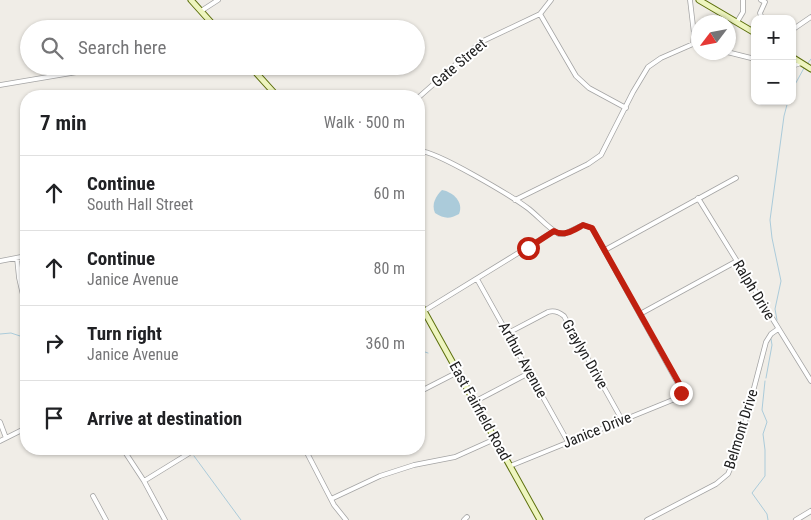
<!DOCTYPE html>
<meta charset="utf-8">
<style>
:root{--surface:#fff;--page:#f6f6f6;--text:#202124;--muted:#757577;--line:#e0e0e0}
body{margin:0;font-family:"Roboto Condensed",sans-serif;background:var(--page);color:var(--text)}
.controls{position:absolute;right:15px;top:15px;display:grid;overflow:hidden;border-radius:10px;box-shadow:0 1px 4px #0004}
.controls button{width:45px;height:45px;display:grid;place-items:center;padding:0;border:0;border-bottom:1px solid var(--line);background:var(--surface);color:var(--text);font:25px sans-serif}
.compass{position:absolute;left:691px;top:15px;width:45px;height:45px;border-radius:50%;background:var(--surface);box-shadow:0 1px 4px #0004;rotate:238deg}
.stop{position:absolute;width:15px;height:15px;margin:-11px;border:4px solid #c01f0f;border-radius:50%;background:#fff}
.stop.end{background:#c01f0f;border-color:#fff;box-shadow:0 1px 5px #0008}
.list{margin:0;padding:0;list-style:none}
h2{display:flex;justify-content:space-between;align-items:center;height:65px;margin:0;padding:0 20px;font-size:21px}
h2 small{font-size:16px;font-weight:400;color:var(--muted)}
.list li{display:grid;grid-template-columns:32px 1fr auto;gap:15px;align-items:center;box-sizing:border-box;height:75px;padding:0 20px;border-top:1px solid var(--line)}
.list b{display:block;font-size:19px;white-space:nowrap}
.list p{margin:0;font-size:16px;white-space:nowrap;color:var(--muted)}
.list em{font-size:16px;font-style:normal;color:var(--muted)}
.icon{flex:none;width:28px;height:28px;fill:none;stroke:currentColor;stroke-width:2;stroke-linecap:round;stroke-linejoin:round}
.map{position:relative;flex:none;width:811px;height:520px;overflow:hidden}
.search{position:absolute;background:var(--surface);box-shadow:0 1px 4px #0004;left:20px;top:20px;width:405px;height:55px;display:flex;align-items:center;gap:12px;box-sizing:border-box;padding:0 18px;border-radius:28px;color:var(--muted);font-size:19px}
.panel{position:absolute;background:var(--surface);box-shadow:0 1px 4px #0004;left:20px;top:90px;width:405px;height:365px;border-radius:20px}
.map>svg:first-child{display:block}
.water{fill:#abcbda}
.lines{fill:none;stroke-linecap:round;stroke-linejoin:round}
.stream{stroke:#abcbda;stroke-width:1}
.minor-casing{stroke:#a4a4a4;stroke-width:5.5}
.tertiary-casing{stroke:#a4a4a4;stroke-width:6}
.secondary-casing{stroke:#5d700d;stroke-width:7}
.minor{stroke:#fff;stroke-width:4}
.tertiary{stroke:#fff;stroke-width:4.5}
.secondary{stroke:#eef5bf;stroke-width:5}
.route{stroke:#c01f0f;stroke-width:6}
.labels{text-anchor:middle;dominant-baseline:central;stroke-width:4;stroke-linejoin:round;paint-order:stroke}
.street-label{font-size:15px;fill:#202020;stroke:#fff}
</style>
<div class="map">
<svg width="811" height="520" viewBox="0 0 811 520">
<rect width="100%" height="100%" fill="#f0ede7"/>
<path class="water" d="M442 190C453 192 464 202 459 214 450 219 444 219 435 213 431 204 436 196 442 190Z"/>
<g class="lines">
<path class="stream" d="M808 63 811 59
M792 90 804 68
M777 320 775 309 781 281 772 238 770 220 784 116 788 101
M0 334 11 333 26 338
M419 350 428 353
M766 378 772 345 771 339
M765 381 762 410 767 422 763 434 765 450V476L752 493 767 514 768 520
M194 456 241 520"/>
<g class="minor-casing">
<path id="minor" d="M690 0 694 34 693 44
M761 0 765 2 760 13 762 19
M201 11 218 0
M540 14 576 76 589 88 626 108
M737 22 743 12V0
M44 27 46 29
M792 30 811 17
M727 52 755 59
M792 66 801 63
M0 85 113 66
M419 97 481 42 540 14 551 0
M419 151C435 150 513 197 529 209 539 217 548 228 559 234H564L583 225 592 228 681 389V393L675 399 510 466
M698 198 811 381
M515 200 588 164 601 155 633 92 648 67 661 58 693 44 698 46
M605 250 736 178
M17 258 19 278 26 308
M0 261 26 256
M477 279 568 442
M419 314 554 231
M640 314 737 261
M508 333 548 312C554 310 559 312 564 316L622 420
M419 392 458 372
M474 402 529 373
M0 422 6 438
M0 441 26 428
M123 449 144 481 165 520
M305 449 334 505 346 520
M144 481 196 449
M93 496 106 520
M331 499 380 476 414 465 455 457 495 439
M464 520 467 517
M647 520 716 484 728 474 737 453 766 342 771 334 778 329"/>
</g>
<g class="tertiary-casing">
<path id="tertiary" d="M796 520 811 511"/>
</g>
<g class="secondary-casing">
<path id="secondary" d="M191 0 217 29
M699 0 755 33
M792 57 811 69
M250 66 277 96
M419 302 540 520"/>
</g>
<use href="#minor" class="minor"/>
<use href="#tertiary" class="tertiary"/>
<use href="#secondary" class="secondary"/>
</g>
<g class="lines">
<path class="route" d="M528 248 554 231C564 237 574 230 583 225L592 228 680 385 681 393"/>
</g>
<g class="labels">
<g class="street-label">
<text transform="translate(459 63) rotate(-40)">Gate Street</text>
<text transform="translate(754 290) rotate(59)">Ralph Drive</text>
<text transform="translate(585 354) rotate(60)">Graylyn Drive</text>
<text transform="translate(523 360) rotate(61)">Arthur Avenue</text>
<text transform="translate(480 411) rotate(61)">East Fairfield Road</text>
<text transform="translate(741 429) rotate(-73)">Belmont Drive</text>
<text transform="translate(597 430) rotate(-22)">Janice Drive</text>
</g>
</g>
</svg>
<div class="controls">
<button>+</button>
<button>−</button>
</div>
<svg class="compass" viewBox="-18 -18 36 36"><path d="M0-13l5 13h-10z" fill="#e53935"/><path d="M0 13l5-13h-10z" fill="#757577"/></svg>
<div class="stop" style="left:528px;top:248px"></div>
<div class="stop end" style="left:681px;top:393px"></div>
<div class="search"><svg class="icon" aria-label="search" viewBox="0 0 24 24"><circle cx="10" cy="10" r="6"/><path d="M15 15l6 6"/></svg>Search here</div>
<section class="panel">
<h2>7 min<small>Walk · 500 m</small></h2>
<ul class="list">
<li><svg class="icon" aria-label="ahead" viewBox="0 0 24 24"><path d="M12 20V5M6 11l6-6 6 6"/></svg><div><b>Continue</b><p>South Hall Street</p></div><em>60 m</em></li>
<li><svg class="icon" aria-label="ahead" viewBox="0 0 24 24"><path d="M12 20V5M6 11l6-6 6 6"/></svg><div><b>Continue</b><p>Janice Avenue</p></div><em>80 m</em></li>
<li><svg class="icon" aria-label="right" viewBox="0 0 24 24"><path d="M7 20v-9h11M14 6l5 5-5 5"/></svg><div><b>Turn right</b><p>Janice Avenue</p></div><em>360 m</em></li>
<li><svg class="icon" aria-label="arrive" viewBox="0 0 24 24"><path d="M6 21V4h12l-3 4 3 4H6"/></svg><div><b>Arrive at destination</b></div></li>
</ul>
</section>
</div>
